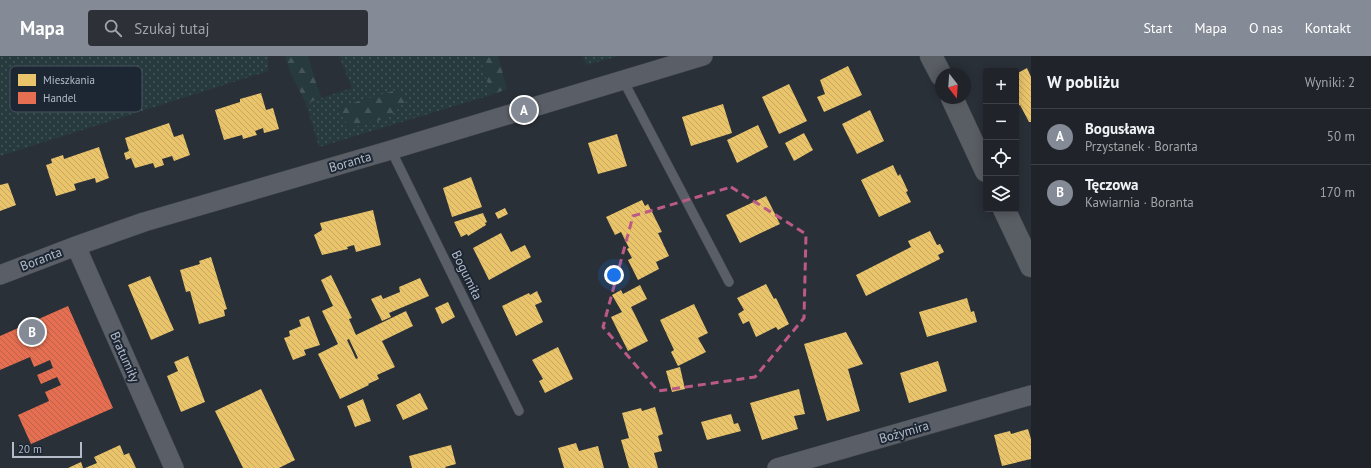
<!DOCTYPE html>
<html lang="pl">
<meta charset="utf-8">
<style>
:root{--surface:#20242a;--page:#2d3036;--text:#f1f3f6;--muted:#a2a4a8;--line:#3d4147;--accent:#848b96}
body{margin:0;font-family:"PT Sans",sans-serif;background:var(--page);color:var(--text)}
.controls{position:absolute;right:12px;top:12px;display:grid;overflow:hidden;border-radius:4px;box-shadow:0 2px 10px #0003}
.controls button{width:36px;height:36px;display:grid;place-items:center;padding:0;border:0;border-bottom:1px solid var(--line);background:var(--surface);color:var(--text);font:20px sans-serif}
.compass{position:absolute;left:935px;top:12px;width:36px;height:36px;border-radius:50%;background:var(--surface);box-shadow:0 2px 10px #0003;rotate:163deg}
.scale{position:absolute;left:12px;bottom:10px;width:70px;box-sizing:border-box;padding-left:4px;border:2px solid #b4bcc9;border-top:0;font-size:11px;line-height:14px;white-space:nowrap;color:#b4bcc9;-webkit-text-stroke:3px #1d2633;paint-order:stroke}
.you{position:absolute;left:614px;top:219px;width:14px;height:14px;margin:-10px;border:3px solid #fff;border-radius:50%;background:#1a73e8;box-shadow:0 0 0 6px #1a73e833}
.badge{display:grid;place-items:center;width:26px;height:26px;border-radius:50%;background:var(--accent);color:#fff;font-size:13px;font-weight:700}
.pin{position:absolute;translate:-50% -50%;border:2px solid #fff;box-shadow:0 1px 4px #0006}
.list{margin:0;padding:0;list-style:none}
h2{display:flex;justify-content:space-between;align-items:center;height:52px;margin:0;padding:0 16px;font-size:17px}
h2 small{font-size:13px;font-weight:400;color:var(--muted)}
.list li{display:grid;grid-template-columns:26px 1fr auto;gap:12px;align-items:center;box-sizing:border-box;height:56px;padding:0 16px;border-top:1px solid var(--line)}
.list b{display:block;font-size:15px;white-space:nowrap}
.list p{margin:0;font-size:13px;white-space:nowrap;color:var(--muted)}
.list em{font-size:13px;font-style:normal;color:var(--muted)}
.icon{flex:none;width:22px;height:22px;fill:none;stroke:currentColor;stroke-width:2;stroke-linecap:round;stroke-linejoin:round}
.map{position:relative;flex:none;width:1031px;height:412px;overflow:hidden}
header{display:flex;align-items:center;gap:24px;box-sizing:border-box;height:56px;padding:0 20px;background:var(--accent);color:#fff}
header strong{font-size:19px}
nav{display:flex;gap:22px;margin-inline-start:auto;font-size:14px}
.search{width:280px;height:36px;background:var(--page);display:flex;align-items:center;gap:10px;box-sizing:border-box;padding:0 14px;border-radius:4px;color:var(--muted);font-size:15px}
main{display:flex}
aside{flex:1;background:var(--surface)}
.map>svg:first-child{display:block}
.green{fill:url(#green-dots)}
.forest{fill:url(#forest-firs)}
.homes{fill:url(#homes-back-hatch);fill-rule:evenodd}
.shops{fill:url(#shops-back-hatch)}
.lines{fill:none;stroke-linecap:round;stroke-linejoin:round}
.lane-casing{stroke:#484c53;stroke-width:10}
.street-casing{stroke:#484c53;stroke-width:20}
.secondary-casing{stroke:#484c53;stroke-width:23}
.lane{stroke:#5a5e66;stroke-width:9}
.street{stroke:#5a5e66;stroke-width:19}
.secondary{stroke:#595d64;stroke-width:22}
.marked{fill:none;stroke:#bc5a87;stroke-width:3;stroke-dasharray:8 5;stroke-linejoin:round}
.labels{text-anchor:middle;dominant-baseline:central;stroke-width:4;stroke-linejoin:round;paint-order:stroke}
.street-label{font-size:13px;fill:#b4bcc9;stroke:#1d2633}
.key{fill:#1d2633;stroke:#4a5360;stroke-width:1}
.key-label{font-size:11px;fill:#b4bcc9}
</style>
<header>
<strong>Mapa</strong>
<div class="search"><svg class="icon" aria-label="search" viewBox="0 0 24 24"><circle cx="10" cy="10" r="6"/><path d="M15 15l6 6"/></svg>Szukaj tutaj</div>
<nav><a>Start</a><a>Mapa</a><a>O nas</a><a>Kontakt</a></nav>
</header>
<main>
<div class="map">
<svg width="1031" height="412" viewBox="0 0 1031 412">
<defs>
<pattern id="green-dots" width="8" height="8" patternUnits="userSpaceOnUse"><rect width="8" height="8" fill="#273a3e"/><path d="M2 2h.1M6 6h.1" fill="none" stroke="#445559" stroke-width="1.8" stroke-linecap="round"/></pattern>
<pattern id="forest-firs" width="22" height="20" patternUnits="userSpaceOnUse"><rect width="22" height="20" fill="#273a3e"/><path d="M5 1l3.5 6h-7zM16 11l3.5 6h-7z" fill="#445559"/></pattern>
<pattern id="homes-back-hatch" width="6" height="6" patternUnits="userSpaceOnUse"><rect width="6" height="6" fill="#e9c46a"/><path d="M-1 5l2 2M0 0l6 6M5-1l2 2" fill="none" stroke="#c5a861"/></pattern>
<pattern id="shops-back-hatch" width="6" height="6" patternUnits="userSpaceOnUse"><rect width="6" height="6" fill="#e76f51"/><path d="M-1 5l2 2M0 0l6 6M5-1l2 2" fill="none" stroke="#bb614c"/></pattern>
</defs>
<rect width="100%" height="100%" fill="#2a3038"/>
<path class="green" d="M0 0H268V15L0 100Z
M339 0H480L491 39 319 91 306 47 352 32Z
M584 0H619L586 9 583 2Z"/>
<path class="forest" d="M285 0H308L317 30 322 42 306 47 291 18Z
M480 0H498L507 33 491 39Z
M396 34 406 45 388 62 350 72 336 52Z"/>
<path class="homes" d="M848 10 862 39 824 56 817 41 825 38 820 24Z
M1027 12 1031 21V66H1029L1020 49 1016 51V18Z
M789 28 807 65 779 78 762 41Z
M261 37 266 54 273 52 279 73 264 77 263 72 255 75 257 79 243 83 242 79 224 84 215 54 240 46V43Z
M723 48 732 77 691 90 682 61Z
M870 54 884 85 857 98 842 68Z
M169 67 174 81 183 78 190 99 174 105 172 100 162 103 164 109 155 112 153 107 135 112 131 102 126 104 124 97 129 95 125 82Z
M758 69 768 91 737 107 727 84Z
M804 77 813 94 794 105 785 87Z
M617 78 627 110 598 118 588 87Z
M99 91 109 122 96 127 95 122 74 128 76 134 56 140 46 109 52 107 51 103 63 99 64 103Z
M893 109 898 120 900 118 908 135 906 136 911 146 879 161 861 124Z
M471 121 482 151 452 161 443 132Z
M8 127 16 149 0 155V129Z
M766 140 780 168 740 187 726 159Z
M642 144 645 150 648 148 662 176 658 177 669 200 656 206 659 213 638 224 628 204 632 202 627 193 629 192 621 176 615 179 606 161Z
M505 152 508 158 498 163 495 157Z
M373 154 381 189 356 196 354 189 347 191 348 193 322 199 314 179 322 174 320 167Z
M483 157 487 166 485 167 486 169 468 180 467 178 461 181 454 166Z
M930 175 937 189 940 188 944 196 938 199 940 203 866 240 856 219 911 191 908 185Z
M501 177 511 196 525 189 531 201 489 224 473 192Z
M211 201 227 253 224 254 225 260 199 268 190 235 186 236 180 214 200 208 199 205Z
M331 219 352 262 349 263 356 279 406 255 413 270 382 285 395 311 377 319 379 323 368 328 369 329 340 343 318 298 338 288 322 255 333 250 321 224ZM349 283 358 302 356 303 347 284Z
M150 220 174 274 151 284 128 229Z
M420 222 429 240 389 257 391 261 382 265 371 243 381 239 383 243 400 236 399 231Z
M766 228 774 243 776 242 789 268 778 274 776 271 756 281 749 265 743 268 738 258 744 254 737 242Z
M640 229 647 243 631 251 648 285 628 295 611 261 622 256 612 239 621 234 623 238Z
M537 235 542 246 535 249 543 266 516 280 502 250 529 237 530 239Z
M967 242 971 256 974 255 977 266 927 281 919 256Z
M448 246 455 261 442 268 435 252Z
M694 248 708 277 698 282 706 296 678 310 671 296 674 294 660 264Z
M309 260 320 289 304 294 306 299 293 304 284 282 290 280 289 275 301 270 299 264Z
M846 276 863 308 848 313 860 355 827 365 804 288Z
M558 291 573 323 545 337 539 325 543 323 532 304Z
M188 300 205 346 181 356 167 320 178 315 174 306Z
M938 305 947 335 909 347 900 317Z
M680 311 685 333 672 336 666 315Z
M261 333 295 404 279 412H243L215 355Z
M799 333 805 358 794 360 798 373 762 384 750 347Z
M420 337 428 353 403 364 396 349Z
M363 343 371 365 355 371 347 350Z
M655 351 663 378 658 380 662 395 654 397 658 412H629L621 384 629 382 622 357 641 352 642 355Z
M731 358 734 368 738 367 741 375 707 384 701 366Z
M1028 373 1031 383V403L1002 410 994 379 1010 375 1011 378Z
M576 387 579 395 598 390 604 412H564L558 392Z
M120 389 124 399 129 397 136 412H85L97 407 94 401Z
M451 389 456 408 445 411 446 412H412L409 400Z
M81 406 83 412H68Z"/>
<path class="shops" d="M68 250 113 352 31 388 18 359 49 345 45 336 61 329 57 321 41 328 37 319 53 312 50 304 34 311 30 301 0 314V280Z"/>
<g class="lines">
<g class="lane-casing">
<path id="lane" d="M623 24 729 226
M391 94 519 355"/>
</g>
<g class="street-casing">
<path id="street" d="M76 190 174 412
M0 219 76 190 144 166 391 94 703 0
M777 412 1031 339"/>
</g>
<g class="secondary-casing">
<path id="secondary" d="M931 0 941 19
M952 42 986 115
M1004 153 1031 210"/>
</g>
<use href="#lane" class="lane"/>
<use href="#street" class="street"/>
<use href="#secondary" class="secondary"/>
</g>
<path class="marked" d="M731 131 806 178 804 262 755 321 658 335 603 271 633 160Z"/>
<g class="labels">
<g class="street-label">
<text transform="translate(350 106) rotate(-16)">Boranta</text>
<text transform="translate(41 203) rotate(-21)">Boranta</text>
<text transform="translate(467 219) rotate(64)">Bogumiła</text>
<text transform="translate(125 301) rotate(66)">Bratumiły</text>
<text transform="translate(904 376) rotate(-16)">Bożymira</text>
</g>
</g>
<rect x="10" y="10" width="132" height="46" rx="6" class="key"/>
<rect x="18" y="18" width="18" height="12" fill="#e9c46a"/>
<rect x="18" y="36" width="18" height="12" fill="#e76f51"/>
<g class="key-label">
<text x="43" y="28">Mieszkania</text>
<text x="43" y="46">Handel</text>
</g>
</svg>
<div class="controls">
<button>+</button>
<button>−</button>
<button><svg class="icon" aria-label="locate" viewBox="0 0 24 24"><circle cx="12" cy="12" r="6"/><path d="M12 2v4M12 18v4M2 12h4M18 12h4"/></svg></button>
<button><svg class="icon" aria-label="layers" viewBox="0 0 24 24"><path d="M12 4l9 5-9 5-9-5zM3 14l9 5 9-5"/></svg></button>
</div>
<svg class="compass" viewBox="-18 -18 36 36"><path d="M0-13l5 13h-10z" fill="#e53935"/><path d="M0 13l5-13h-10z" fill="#a2a4a8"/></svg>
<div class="scale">20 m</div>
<div class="you"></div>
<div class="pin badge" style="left:524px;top:54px">A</div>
<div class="pin badge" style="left:32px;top:276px">B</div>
</div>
<aside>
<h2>W pobliżu<small>Wyniki: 2</small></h2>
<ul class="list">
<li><span class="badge">A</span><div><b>Bogusława</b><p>Przystanek · Boranta</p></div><em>50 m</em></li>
<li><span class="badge">B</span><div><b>Tęczowa</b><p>Kawiarnia · Boranta</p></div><em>170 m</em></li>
</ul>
</aside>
</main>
